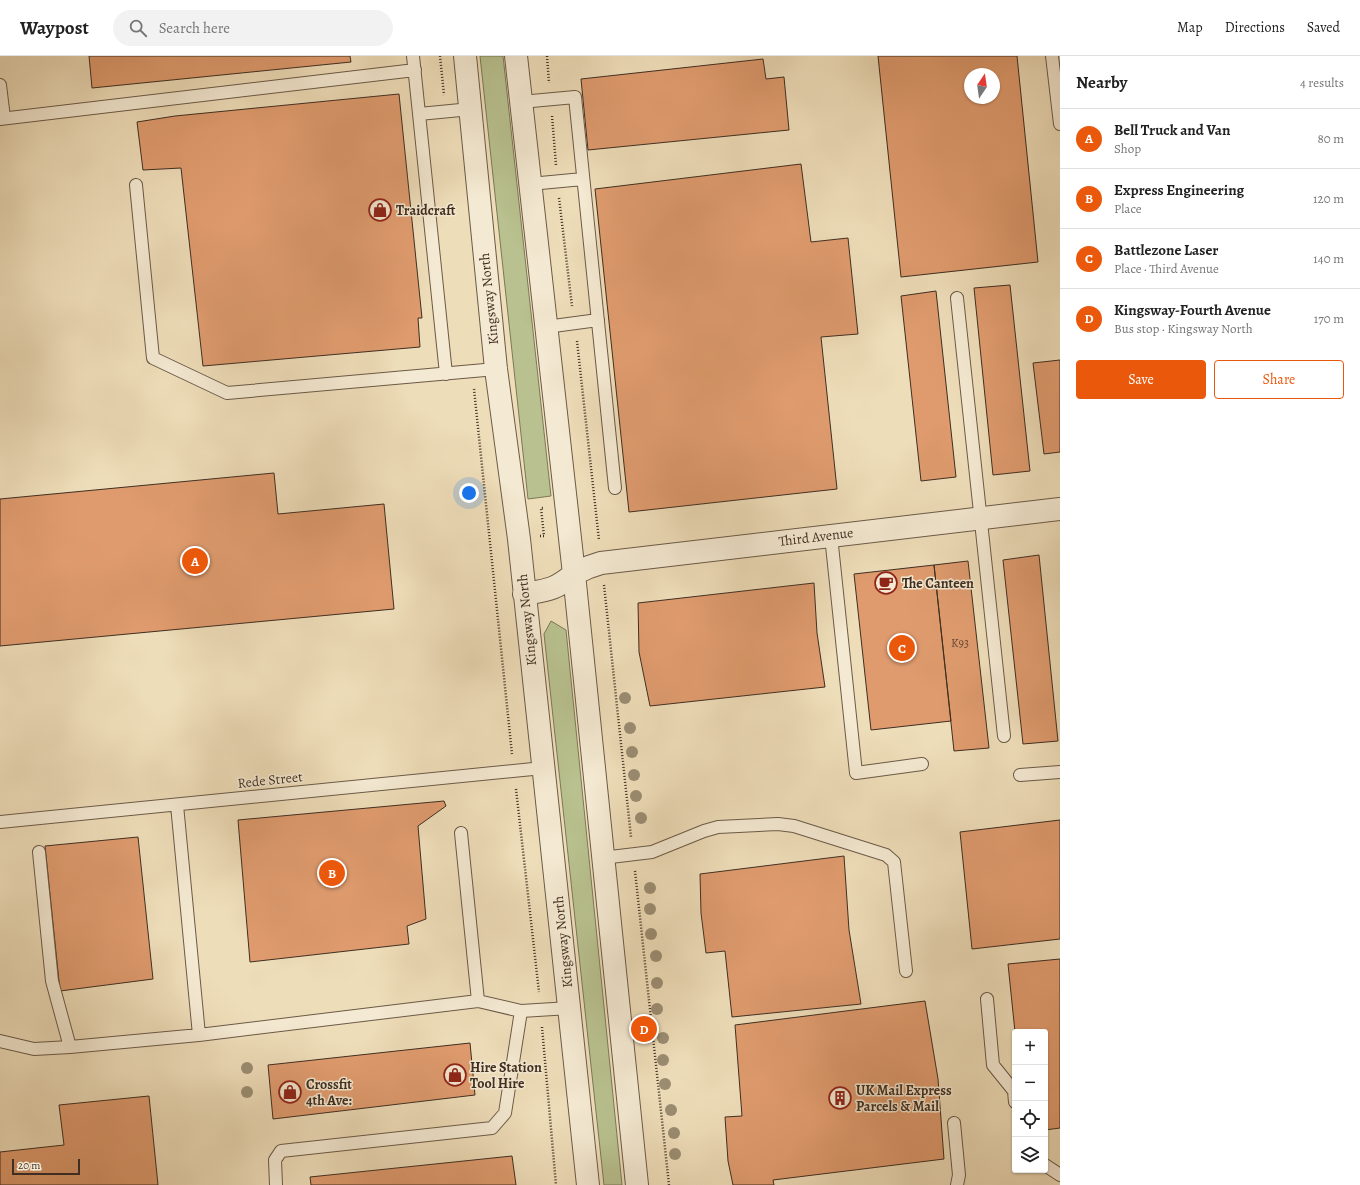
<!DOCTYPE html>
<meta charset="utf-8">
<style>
:root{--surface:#fff;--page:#f2f2f2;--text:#222;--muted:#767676;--line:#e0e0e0;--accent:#ea580c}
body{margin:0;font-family:Alegreya,serif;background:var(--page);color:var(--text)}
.controls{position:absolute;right:12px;bottom:12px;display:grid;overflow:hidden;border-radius:4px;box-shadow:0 1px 3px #0004}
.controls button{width:36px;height:36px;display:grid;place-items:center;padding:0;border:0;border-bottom:1px solid var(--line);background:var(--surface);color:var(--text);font:20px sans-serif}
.compass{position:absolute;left:964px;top:12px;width:36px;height:36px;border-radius:50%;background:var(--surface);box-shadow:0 1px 3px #0004;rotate:13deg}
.scale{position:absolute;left:12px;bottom:10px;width:68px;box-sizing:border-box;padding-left:4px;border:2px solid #3f2e21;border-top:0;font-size:11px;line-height:14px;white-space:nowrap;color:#3f2e21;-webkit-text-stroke:3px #f4e9d2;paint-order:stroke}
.you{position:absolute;left:469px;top:437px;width:14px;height:14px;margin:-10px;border:3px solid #fff;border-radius:50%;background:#1a73e8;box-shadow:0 0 0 6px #1a73e833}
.badge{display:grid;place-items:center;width:26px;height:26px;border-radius:50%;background:var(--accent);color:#fff;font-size:13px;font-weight:700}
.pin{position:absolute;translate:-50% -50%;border:2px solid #fff;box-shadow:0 1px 4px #0006}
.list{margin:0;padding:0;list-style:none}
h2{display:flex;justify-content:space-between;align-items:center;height:52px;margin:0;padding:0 16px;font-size:17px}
h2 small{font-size:13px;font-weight:400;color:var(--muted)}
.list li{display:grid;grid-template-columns:26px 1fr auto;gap:12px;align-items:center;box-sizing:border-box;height:60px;padding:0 16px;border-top:1px solid var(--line)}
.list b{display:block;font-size:15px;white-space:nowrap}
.list p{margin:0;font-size:13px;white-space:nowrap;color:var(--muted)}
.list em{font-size:13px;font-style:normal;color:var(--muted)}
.actions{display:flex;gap:8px;padding:12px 16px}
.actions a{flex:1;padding:9px 0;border:1px solid var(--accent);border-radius:4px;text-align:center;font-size:14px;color:var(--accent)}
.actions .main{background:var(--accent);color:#fff}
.icon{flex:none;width:22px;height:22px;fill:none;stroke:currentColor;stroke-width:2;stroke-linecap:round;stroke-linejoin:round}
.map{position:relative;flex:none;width:1060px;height:1129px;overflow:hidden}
header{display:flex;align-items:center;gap:24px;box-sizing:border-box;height:56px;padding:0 20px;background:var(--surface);border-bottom:1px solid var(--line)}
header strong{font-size:19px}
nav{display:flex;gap:22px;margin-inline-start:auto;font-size:14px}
.search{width:280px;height:36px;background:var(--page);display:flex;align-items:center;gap:10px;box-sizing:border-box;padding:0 14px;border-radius:22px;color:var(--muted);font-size:15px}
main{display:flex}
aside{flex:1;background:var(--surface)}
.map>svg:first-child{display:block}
.green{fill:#b8c18f;stroke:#7c7858}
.building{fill:#df9b6e;stroke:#3f2e21;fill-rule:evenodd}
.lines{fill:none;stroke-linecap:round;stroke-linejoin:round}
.service-casing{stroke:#6b5a47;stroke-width:14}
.minor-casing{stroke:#6b5a47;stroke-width:24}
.tertiary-casing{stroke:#6b5a47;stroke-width:24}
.path{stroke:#3f2e21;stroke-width:2.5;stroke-dasharray:1 2;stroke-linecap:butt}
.service{stroke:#f4e9d2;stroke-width:12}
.minor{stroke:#f4e9d2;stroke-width:22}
.tertiary{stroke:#f4e9d2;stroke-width:22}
.tree{fill:#9b8d72}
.labels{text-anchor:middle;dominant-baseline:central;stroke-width:3;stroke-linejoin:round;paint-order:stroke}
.number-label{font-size:12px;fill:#674934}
.poi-label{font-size:14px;font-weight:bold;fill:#3f2e21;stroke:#f4e9d2;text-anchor:start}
.street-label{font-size:14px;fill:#3f2e21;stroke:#f4e9d2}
</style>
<header>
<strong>Waypost</strong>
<div class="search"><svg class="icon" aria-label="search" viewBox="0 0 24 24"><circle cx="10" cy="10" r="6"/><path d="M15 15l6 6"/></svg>Search here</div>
<nav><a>Map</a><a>Directions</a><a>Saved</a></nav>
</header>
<main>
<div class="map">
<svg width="1060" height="1129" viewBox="0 0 1060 1129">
<rect width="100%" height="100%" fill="#eeddb9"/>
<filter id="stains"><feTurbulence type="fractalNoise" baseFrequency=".005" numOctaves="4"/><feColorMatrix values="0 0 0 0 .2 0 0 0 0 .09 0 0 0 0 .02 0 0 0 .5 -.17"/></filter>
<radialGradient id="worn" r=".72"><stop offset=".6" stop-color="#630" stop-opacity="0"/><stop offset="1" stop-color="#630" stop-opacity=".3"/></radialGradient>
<path class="green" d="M480 0H503L551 440 528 443Z
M551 565 566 574 622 1129H604L544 578Z"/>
<path class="building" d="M89 0H350L351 6 92 32Z
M878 0H1017L1038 206 901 221ZM970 18H994V42H970Z
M763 3 766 23 784 21 789 74 588 94 581 23Z
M399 38 422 262H418L420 291 203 310 181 112 143 114 137 66 175 60Z
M801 108 811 186 848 182 858 278 821 281 837 433 629 456 595 133Z
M1010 229 1030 415 993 419 974 232Z
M936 235 956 421 921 425 901 240Z
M1060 304V396L1044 398 1033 307Z
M274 417 278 458 384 448 394 553 0 590V443Z
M1039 499 1058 685 1023 688 1003 504Z
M968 505 989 692 954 695 934 509Z
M934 509 951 665 871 674 854 518Z
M814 527 817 577 825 631 650 650 639 596 638 547Z
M444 745 446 750 418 770 426 863 407 870 409 888 250 906 238 764Z
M1060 764V883L972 893 960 776Z
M138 781 153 923 60 935 45 790Z
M844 800 849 874 861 948 732 961 725 895 706 897 701 857 700 818Z
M1060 903V1072L1045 1074V976H1015L1008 908Z
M925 945 938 1023 944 1103 773 1124 774 1129H733L728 1105 725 1061 742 1060 735 969Z
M470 987 475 1039 273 1063 268 1009Z
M149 1040 158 1129H0V1096L64 1089 59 1049Z
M512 1100 516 1129H311L310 1121Z"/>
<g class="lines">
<g class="service-casing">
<path id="service" d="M413 0 446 318
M1052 0 1060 68
M0 29 4 62
M521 46 575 41 615 432
M419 58 471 53
M0 63 415 14
M530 128 583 123
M136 129 153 302 227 337 496 313
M957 242 1004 680
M546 271 598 264
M831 480 856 717 922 708
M1020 719 1060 716
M177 749 199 979
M0 766 543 712
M461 777 478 945
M39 796 52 925 70 991
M602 802 652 796 704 775 718 771 778 768 794 770 886 799 894 806 906 915
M987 943 993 1009 1014 1035 1015 1046
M0 985 34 993 70 991 199 979 478 945 521 955 570 952
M954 1067 959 1119 957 1129
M1045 1109 1060 1119
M276 1129 275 1104 281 1095 492 1072 505 1057 521 955"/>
</g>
<g class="minor-casing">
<path id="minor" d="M574 518 589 511 601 507 1060 453"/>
</g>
<g class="tertiary-casing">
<path id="tertiary" d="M465 0 496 313 519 483 588 1129
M516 0 574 518 637 1129
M524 538C548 534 555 534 574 518"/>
</g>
<path class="path" d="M440 0 444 39
M547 0 549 27
M552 60 556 109
M559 142 572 250
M577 285 599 484
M474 333 512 698
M540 480H544L541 452H544
M604 529 631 781
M516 733 539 936
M635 815 669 1129
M542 971 556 1129"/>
<use href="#service" class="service"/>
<use href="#minor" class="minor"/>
<use href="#tertiary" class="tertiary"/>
</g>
<g class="tree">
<circle cx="625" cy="642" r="6"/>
<circle cx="630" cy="672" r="6"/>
<circle cx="632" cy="696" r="6"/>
<circle cx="634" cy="719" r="6"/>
<circle cx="636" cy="740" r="6"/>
<circle cx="641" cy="762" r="6"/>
<circle cx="650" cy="832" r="6"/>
<circle cx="650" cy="853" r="6"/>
<circle cx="651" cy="878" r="6"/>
<circle cx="656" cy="900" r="6"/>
<circle cx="657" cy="927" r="6"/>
<circle cx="657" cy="953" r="6"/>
<circle cx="663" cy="982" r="6"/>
<circle cx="663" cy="1004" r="6"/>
<circle cx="247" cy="1012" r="6"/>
<circle cx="665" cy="1028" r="6"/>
<circle cx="247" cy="1036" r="6"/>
<circle cx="671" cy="1054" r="6"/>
<circle cx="674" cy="1077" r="6"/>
<circle cx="675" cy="1098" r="6"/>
</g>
<defs>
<g id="shop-ring" transform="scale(1.15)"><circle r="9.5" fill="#f4e9d2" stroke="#8f2418" stroke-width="1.5"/><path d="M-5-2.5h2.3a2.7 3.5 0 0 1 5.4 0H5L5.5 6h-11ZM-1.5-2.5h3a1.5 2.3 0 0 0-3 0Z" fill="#8f2418"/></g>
<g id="cafe-ring" transform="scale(1.15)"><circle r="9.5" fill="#f4e9d2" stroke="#8f2418" stroke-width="1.5"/><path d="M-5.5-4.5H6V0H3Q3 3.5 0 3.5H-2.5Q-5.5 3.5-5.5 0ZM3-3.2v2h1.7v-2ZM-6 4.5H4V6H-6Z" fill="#8f2418"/></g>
<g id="building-ring" transform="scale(1.15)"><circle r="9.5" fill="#f4e9d2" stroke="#8f2418" stroke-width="1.5"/><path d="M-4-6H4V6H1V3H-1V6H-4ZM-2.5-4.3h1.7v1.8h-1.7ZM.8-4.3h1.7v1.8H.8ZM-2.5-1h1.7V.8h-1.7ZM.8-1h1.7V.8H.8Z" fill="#8f2418"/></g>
</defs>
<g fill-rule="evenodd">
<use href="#shop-ring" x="380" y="154"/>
<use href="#cafe-ring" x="886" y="527"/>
<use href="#shop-ring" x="455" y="1019"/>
<use href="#shop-ring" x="290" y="1036"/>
<use href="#building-ring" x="840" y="1042"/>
</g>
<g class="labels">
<g class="number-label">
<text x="960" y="587">K93</text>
</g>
<g class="poi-label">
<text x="396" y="154">Traidcraft</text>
<text x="902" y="527">The Canteen</text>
<text x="470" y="1011">Hire Station<tspan x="470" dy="16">Tool Hire</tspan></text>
<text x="306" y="1028">Crossfit<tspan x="306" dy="16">4th Ave:</tspan></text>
<text x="856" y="1034">UK Mail Express<tspan x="856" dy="16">Parcels &amp; Mail</tspan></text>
</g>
<g class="street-label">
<text transform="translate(489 243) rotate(-96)">Kingsway North</text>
<text transform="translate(816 481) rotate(-7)">Third Avenue</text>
<text transform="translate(527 564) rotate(-96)">Kingsway North</text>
<text transform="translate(270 724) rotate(-6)">Rede Street</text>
<text transform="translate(563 886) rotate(-96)">Kingsway North</text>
</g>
</g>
<rect width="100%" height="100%" filter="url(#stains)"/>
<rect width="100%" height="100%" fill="url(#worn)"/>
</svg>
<div class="controls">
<button>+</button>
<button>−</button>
<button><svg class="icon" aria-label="locate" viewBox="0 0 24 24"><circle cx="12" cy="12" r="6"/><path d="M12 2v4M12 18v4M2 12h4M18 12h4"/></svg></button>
<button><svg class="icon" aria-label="layers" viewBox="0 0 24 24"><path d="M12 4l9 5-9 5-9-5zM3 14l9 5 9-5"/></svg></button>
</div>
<svg class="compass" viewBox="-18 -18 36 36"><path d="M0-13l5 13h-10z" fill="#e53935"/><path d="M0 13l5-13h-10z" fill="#767676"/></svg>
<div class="scale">20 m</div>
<div class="you"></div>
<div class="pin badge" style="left:195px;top:505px">A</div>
<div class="pin badge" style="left:332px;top:817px">B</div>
<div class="pin badge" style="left:902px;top:592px">C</div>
<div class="pin badge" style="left:644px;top:973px">D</div>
</div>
<aside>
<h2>Nearby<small>4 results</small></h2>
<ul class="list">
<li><span class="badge">A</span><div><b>Bell Truck and Van</b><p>Shop</p></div><em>80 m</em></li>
<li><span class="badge">B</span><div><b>Express Engineering</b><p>Place</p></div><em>120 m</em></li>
<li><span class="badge">C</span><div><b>Battlezone Laser</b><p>Place · Third Avenue</p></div><em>140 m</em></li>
<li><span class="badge">D</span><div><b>Kingsway-Fourth Avenue</b><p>Bus stop · Kingsway North</p></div><em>170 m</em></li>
</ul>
<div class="actions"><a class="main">Save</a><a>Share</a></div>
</aside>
</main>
